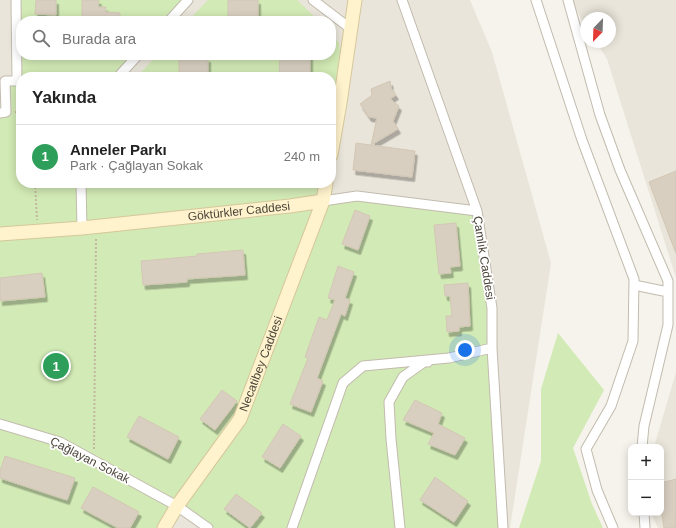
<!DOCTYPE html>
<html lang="tr">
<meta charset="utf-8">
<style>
:root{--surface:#fff;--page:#f6f6f6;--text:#222;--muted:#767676;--line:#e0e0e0;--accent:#1a73e8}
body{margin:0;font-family:Helvetica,sans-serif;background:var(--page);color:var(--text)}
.controls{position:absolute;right:12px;bottom:12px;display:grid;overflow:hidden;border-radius:8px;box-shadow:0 2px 10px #0003}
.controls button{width:36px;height:36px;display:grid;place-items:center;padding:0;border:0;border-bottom:1px solid var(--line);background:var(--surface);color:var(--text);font:20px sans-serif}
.compass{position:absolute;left:580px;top:12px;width:36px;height:36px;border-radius:50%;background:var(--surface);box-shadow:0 2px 10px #0003;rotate:203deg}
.you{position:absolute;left:465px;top:350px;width:14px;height:14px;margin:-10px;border:3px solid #fff;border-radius:50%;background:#1a73e8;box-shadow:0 0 0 6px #1a73e833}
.badge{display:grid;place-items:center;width:26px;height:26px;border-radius:50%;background:var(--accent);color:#fff;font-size:13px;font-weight:700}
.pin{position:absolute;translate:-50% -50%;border:2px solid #fff;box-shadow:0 1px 4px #0006}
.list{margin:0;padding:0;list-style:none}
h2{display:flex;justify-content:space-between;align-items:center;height:52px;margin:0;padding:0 16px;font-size:17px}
h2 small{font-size:13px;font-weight:400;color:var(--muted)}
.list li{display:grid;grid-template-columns:26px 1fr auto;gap:12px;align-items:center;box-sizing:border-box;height:64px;padding:0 16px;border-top:1px solid var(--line)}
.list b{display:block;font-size:15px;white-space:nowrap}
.list p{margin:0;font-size:13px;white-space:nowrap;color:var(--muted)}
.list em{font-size:13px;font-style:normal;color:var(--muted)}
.icon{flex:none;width:22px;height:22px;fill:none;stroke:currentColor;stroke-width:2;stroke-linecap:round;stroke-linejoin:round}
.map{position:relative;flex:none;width:676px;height:528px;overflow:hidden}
.search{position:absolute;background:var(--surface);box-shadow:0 2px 10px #0003;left:16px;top:16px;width:320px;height:44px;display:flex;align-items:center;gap:10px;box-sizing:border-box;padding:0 14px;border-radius:16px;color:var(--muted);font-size:15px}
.panel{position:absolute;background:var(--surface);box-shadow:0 2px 10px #0003;left:16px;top:72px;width:320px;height:116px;border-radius:16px}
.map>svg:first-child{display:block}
.residential{fill:#eae5da;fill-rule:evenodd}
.green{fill:#d2eab5}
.building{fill:#d8cfc1;stroke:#d3c7b4;filter:url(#shadow)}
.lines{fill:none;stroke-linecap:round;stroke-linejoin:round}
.street-casing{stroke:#c2bbae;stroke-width:11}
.secondary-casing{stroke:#d6c79b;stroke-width:15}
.path{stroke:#c4b79f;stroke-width:2;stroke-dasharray:2 2;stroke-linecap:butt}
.street{stroke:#fff;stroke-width:9}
.secondary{stroke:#fff3cd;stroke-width:13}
.labels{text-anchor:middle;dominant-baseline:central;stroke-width:3.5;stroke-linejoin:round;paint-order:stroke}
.street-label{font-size:12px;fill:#4b4439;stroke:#fff}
</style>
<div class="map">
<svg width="676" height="528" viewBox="0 0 676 528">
<defs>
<filter id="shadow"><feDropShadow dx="2.5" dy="4.5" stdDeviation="0" flood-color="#0004"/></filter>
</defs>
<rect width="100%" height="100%" fill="#f6f3ec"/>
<path class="residential" d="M0 0H470L492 52 551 263 510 528H0ZM21 21H331V55H21ZM21 77H331V183H21Z
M570 0H676V278L607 59 596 42H610V18H586V26Z
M676 372V528H658L651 513H661V447H654Z"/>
<path class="green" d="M16 0H188L169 21H21V55H138L118 77H21V183H326L323 200 357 196 477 211 492 308 503 528H208L177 506 164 528H0V113L6 112 5 81H17Z
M208 0H297L319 21H188Z
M331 34 339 43 340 51 336 98H331V77H137L157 55H331Z
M558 333 604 390 573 448 592 504 603 528H519L541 461V389Z"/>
<path class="building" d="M36 0H56V15L35 14Z
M82 0H99L98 7H106L105 12 120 13V21H82Z
M228 0H258V17L228 16Z
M280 55H310V77H279Z
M179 58H208V77H179Z
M390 81 391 88 396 95 390 99 399 106 393 121 398 129 371 145 377 118 369 117 360 104 372 95 371 89Z
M356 143 415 151 412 177 353 170Z
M676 171V251H675L649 182Z
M355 210 370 216 358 250 342 244Z
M456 223 460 266 450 267 451 273 439 274 434 225Z
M243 250 245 275 187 279V282L143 285 141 261 197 256V254Z
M338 266 354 272 345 298 350 300 345 316 341 314 317 378 323 381 311 412 290 404 308 358 305 357 319 317 327 320 335 300 328 298Z
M42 273 45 297 0 301V278Z
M468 283 470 326 459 327V331L447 332 446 316H452L450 296H445L444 285Z
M222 390 237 401 215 430 200 419Z
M415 400 442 413 438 424 465 438 455 455 428 444 434 433 403 420Z
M139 416 179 437 168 459 127 437Z
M283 424 301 436 280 468 262 457Z
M5 456 75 478 67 500 0 478V471Z
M435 477 468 501 454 522 420 500Z
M676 479V528H664L661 510V483Z
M93 487 139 512 130 528H118L81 508Z
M236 494 262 513 250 528 224 509Z"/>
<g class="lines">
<g class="street-casing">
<path id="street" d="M16 0 17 81
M313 0 351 29
M402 0 477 211 492 308V348L503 528
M536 0 582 140 634 279 633 341 611 406 586 449 597 490 613 528
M568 0 600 115 620 170 668 281V325L644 426 642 447
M169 21 188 0
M118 77 138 55
M0 113 6 112 5 81H21
M81 183 82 228
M323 201 357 196 477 211
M634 285 668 292
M0 424 60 442 177 506 208 528
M644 513 645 528
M292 528 343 383 363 366 449 358 492 348
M400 528 391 439 389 402 403 377 424 362H428"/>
</g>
<g class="secondary-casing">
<g id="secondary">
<path d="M331 155 340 103 355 0"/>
<path id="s1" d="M0 234 82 228 290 206 323 201"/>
<path id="s2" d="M164 528 177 506 240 419 323 201 326 183"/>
</g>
</g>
<path class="path" d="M15 112H21
M35 183 37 220
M94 449 96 238"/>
<use href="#street" class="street"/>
<use href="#secondary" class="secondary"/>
</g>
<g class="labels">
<g class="street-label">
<text stroke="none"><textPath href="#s1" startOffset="240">Göktürkler Caddesi</textPath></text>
<text transform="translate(484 258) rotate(81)">Çamlık Caddesi</text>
<text stroke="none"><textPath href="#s2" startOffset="192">Necatibey Caddesi</textPath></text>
<text transform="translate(90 460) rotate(27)">Çağlayan Sokak</text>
</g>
</g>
</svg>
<div class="controls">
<button>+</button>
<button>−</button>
</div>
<svg class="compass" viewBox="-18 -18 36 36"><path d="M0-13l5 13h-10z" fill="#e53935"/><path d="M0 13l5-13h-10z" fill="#767676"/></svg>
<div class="you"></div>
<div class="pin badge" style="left:56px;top:366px;background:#2e9e5b">1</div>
<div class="search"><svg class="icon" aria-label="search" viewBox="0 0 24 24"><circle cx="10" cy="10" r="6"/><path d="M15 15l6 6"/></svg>Burada ara</div>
<section class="panel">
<h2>Yakında<small></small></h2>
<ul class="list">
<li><span class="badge" style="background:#2e9e5b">1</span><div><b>Anneler Parkı</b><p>Park · Çağlayan Sokak</p></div><em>240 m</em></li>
</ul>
</section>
</div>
